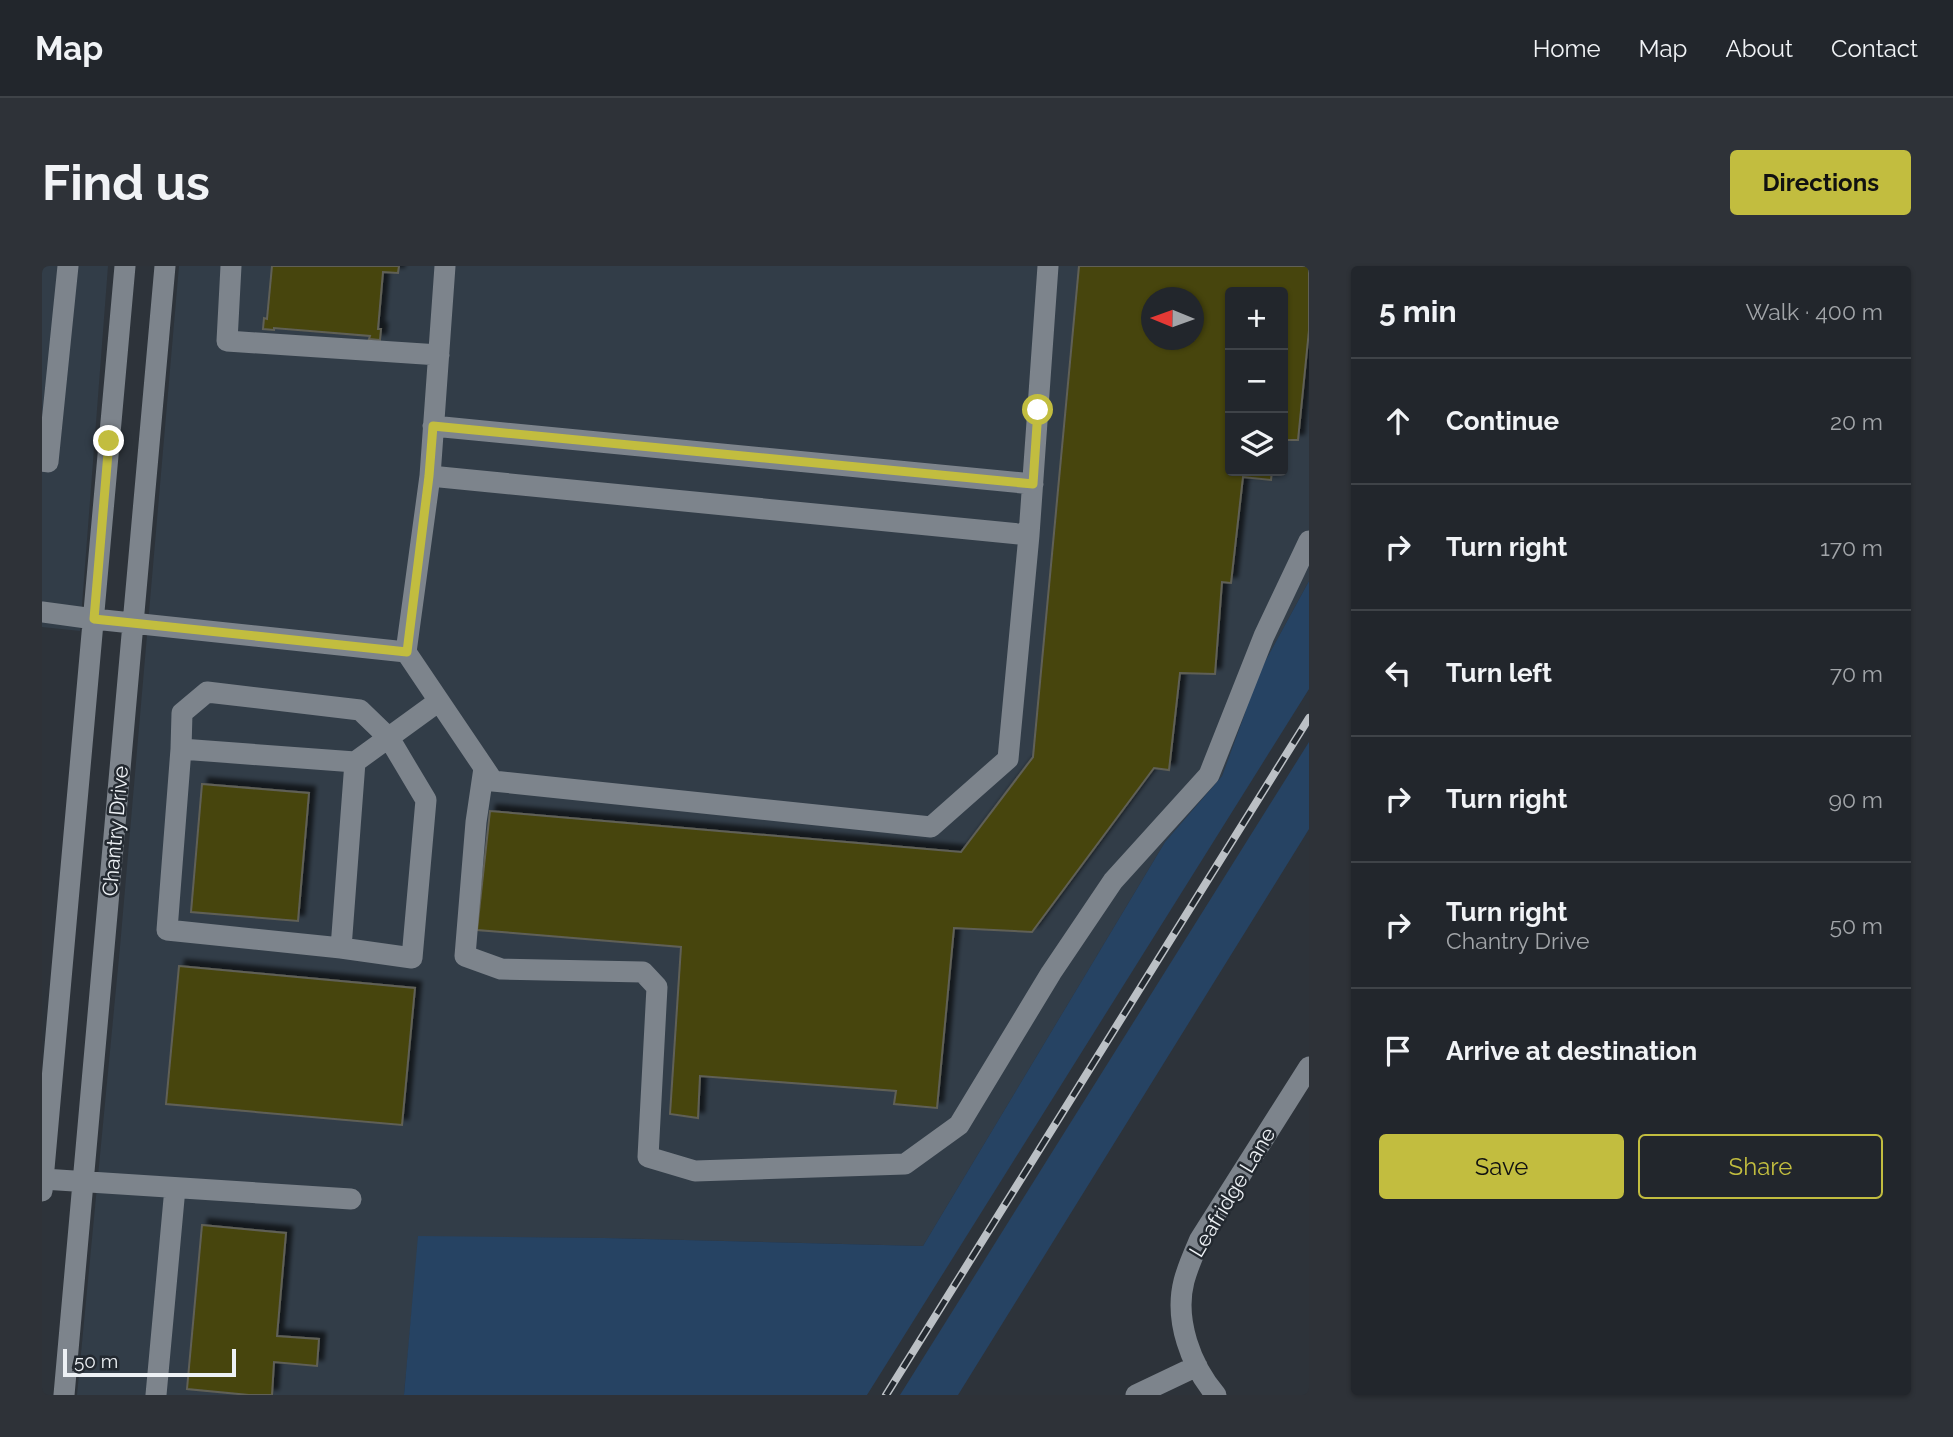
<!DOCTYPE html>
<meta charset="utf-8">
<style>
:root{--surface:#22262c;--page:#2e3238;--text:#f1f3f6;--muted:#a2a5a9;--line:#3f4348;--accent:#c2bd3f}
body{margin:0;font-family:Raleway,sans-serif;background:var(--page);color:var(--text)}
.controls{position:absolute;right:21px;top:21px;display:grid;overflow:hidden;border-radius:7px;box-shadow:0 2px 5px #0004}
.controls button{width:63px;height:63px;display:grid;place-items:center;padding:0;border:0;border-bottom:2px solid var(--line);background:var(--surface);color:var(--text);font:35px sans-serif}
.compass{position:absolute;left:1099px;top:21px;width:63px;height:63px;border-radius:50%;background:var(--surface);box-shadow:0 2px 5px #0004;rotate:271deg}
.scale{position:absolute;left:21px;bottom:18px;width:173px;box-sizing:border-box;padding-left:7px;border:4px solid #edf1f5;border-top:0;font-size:19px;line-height:24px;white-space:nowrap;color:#edf1f5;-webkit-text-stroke:5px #232930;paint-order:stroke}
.stop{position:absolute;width:21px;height:21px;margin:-16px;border:5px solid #c2bd3f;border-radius:50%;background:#fff}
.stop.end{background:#c2bd3f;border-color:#fff;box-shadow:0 2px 7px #0008}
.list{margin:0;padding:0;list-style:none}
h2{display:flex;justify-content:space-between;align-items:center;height:91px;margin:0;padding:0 28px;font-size:30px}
h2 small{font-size:23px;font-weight:400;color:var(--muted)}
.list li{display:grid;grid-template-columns:46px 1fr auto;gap:21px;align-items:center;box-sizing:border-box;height:126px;padding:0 28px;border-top:2px solid var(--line)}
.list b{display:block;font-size:26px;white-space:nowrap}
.list p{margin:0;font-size:23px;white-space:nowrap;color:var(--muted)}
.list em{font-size:23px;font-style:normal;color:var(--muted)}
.actions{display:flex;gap:14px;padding:21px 28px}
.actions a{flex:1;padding:16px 0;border:2px solid var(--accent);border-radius:7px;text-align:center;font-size:24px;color:var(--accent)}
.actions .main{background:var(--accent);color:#111}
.icon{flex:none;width:38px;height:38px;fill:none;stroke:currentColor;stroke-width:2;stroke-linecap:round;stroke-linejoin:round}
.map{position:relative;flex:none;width:1267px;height:1129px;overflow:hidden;border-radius:7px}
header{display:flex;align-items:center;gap:42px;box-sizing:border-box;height:98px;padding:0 35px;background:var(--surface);border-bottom:2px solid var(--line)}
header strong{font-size:33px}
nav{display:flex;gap:38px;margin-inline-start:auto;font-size:24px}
.intro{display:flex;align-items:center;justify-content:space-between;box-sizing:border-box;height:168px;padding:0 42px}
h1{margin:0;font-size:49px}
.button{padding:18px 32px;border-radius:7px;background:var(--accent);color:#111;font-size:24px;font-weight:700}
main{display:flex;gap:42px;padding:0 42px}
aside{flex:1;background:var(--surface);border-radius:7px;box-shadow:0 2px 5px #0004}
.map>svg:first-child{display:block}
.built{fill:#323d48;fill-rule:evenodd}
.green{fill:#264363}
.building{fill:#47450d;stroke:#606057;stroke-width:2;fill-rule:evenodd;filter:url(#shadow)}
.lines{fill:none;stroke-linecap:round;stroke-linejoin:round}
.minor{stroke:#7d848c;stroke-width:21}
.rail-casing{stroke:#bbc0c5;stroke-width:8}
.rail{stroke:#232930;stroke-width:5;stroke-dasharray:16;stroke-linecap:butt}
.route{stroke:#c2bd3f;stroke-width:9}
.labels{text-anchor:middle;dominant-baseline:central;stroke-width:5;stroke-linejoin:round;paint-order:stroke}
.street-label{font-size:21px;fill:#edf1f5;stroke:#232930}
</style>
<header>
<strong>Map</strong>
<nav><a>Home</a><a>Map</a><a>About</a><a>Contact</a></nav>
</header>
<div class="intro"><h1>Find us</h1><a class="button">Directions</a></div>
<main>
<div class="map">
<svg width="1267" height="1129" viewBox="0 0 1267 1129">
<defs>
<filter id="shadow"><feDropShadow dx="6" dy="-6" stdDeviation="2" flood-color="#0009"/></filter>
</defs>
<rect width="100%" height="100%" fill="#2d333a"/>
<path class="built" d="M0 0H66L38 365 0 361Z
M137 0H1267V315L1208 423 1203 447 1180 510 1123 576 881 980 563 972 377 971 362 1129H35L78 681ZM1188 26H1241V205H1188ZM1110 32H1152V74H1110Z"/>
<path class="green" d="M1267 315V423L825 1129H362L376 970 563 972 881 980 1123 576 1180 510 1203 447 1208 423Z
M1267 476V563L916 1129H858Z"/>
<path class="building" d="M230 0H357L356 7 341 6 336 63H339L338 74 327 73 328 70 232 62V64L221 63 222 52 225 53Z
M1037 0H1267V64L1256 174H1241V26H1188V205H1230L1229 214 1201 211 1189 317 1180 316 1173 408 1138 407 1127 504 1112 502 990 666 912 662 895 842 852 838 854 825 658 810 656 852 628 848 639 681 435 664 448 545 919 586 991 491ZM1110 32H1152V74H1110Z
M160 518 267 527 256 655 149 646Z
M137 700 373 722 360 859 124 838Z
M160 959 244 967 235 1070 277 1073 275 1100 232 1096 230 1129H207L145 1123Z"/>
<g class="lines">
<path class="minor" d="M189 0 185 75 397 89
M391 160 991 218
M0 195 6 196 26 0
M987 269 1006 0
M0 346 52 353 364 386 388 210 403 0
M364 386 451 515 889 561 966 493 987 269 388 210
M139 483 140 447 165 426 318 444 347 472 384 534 370 692 299 682
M313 496 299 682 125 664 139 483 313 496 397 435
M442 502 434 556 423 690 459 703 601 706 615 721 606 891 653 905 863 898 917 859 1009 707 1071 615 1167 509 1222 370 1267 275
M1 913 309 933
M0 925 83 0
M22 1129 123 0
M114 1129 133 922
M1094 1129 1155 1100
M1174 1129C1149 1100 1132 1054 1142 1015 1146 1000 1152 987 1158 973L1267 801"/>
<g class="rail-casing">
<path id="rail" d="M844 1129 1267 452"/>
</g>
<use href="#rail" class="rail"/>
</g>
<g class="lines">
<path class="route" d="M67 175 52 353 365 386 387 210 391 160 991 218 996 144"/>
</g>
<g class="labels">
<g class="street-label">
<text transform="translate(73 565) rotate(-85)">Chantry Drive</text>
<text transform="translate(1190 926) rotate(-59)">Leafridge Lane</text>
</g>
</g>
</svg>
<div class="controls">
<button>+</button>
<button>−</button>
<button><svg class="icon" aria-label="layers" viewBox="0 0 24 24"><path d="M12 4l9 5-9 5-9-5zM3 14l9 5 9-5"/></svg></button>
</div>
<svg class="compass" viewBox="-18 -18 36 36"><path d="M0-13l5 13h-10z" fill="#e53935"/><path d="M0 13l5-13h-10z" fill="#a2a5a9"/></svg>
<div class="scale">50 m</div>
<div class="stop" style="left:996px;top:144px"></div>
<div class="stop end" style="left:67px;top:175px"></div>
</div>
<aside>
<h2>5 min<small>Walk · 400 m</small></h2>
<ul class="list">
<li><svg class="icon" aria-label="ahead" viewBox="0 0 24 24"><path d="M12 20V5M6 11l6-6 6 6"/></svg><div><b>Continue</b></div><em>20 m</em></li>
<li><svg class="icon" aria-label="right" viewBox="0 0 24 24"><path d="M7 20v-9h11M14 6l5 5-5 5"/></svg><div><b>Turn right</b></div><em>170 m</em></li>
<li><svg class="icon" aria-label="left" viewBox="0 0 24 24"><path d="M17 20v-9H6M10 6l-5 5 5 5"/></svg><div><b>Turn left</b></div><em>70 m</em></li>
<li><svg class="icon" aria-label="right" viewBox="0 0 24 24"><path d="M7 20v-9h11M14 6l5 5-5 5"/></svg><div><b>Turn right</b></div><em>90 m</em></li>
<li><svg class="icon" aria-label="right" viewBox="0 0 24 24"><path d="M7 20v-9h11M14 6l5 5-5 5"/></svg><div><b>Turn right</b><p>Chantry Drive</p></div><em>50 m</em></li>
<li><svg class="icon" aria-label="arrive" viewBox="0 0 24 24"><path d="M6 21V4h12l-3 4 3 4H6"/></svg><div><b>Arrive at destination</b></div></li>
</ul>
<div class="actions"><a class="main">Save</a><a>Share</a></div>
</aside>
</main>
